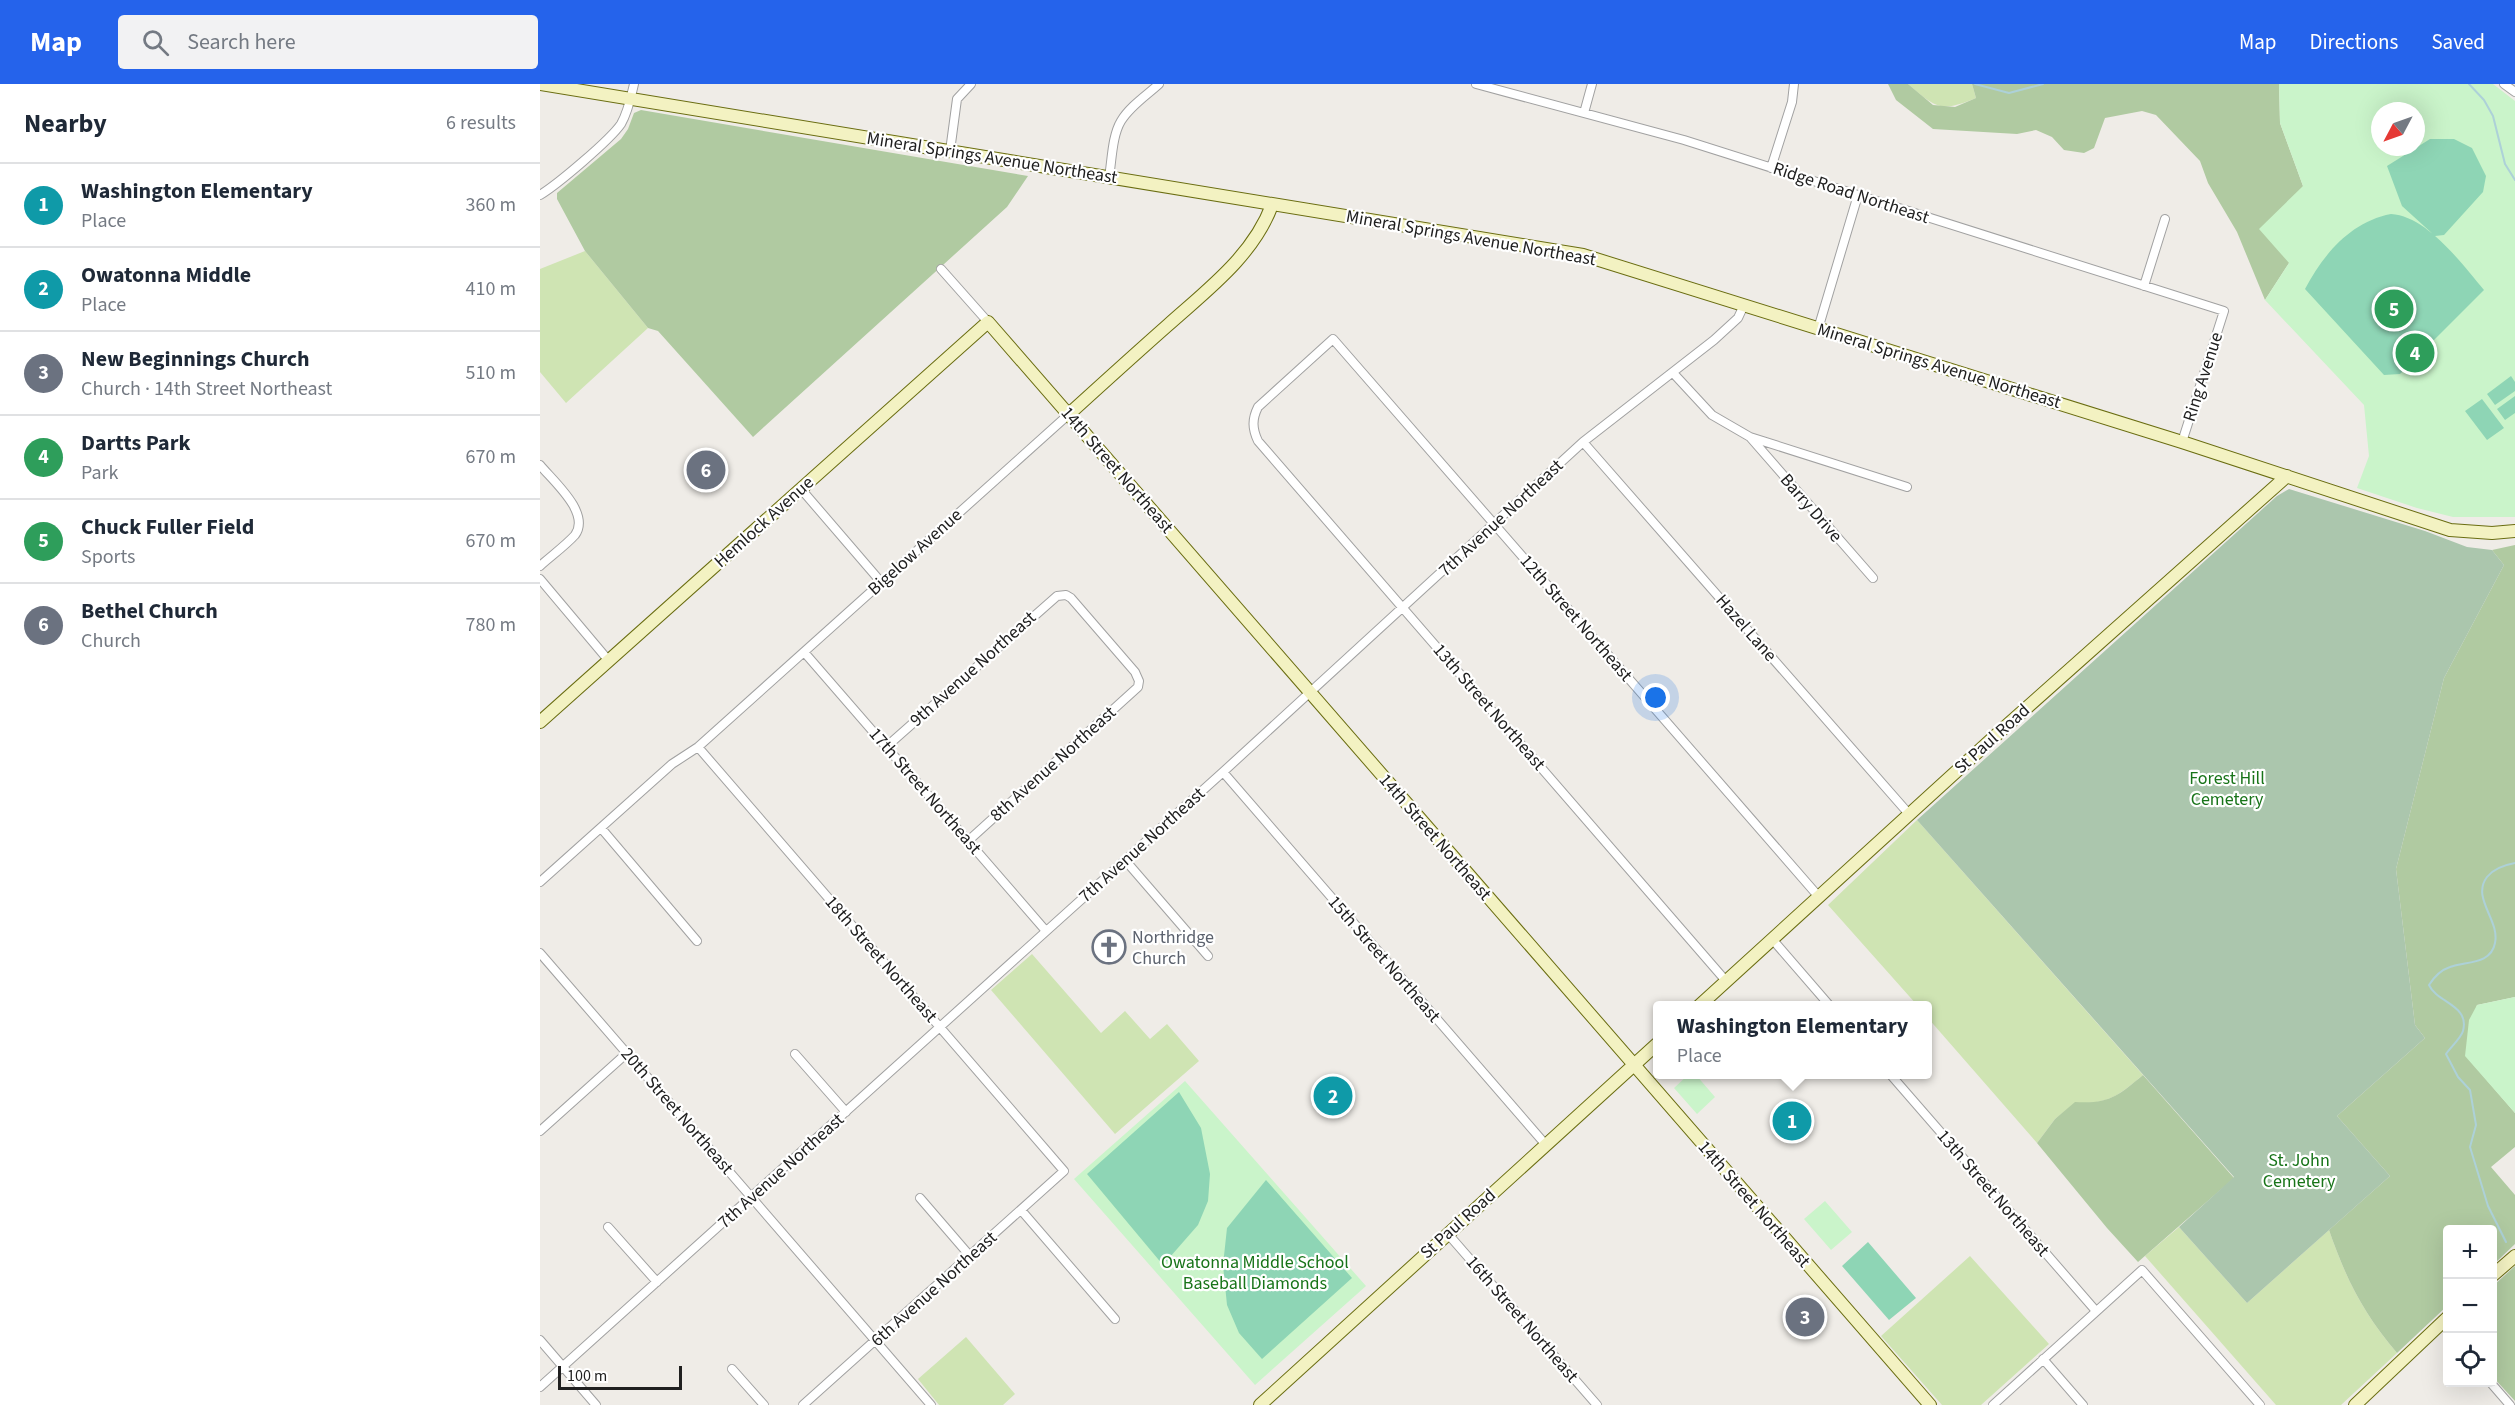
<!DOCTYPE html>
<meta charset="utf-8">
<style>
:root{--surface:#fff;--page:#f2f2f3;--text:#1f2937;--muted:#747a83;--line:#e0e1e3;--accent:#2563eb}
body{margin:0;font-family:"Source Sans 3",sans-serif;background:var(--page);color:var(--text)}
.controls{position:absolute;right:18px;bottom:18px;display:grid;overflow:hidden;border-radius:6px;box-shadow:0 6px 24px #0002}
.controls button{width:54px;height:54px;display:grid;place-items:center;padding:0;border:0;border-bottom:2px solid var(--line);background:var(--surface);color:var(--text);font:30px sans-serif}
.compass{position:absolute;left:1831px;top:18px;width:54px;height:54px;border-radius:50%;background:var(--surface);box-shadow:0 6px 24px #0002;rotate:229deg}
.scale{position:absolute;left:18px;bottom:15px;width:124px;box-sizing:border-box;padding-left:6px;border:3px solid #202020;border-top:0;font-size:16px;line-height:21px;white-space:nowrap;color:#202020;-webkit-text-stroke:4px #fff;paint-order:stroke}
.you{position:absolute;left:1116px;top:614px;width:21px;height:21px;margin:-15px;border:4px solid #fff;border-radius:50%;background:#1a73e8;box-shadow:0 0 0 9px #1a73e833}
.badge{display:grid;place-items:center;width:39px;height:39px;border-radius:50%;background:var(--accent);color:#fff;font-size:20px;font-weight:700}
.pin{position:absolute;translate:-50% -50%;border:3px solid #fff;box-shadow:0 2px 6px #0006}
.popup{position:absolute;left:1113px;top:917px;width:279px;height:78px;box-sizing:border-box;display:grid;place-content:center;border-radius:6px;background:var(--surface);filter:drop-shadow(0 2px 4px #0005);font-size:20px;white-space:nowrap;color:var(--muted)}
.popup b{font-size:22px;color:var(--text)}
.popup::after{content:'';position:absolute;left:50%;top:100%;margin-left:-12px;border:12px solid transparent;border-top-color:var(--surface)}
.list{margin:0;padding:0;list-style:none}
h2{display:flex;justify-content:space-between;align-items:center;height:78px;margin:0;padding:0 24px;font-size:26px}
h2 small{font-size:20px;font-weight:400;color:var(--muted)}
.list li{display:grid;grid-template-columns:39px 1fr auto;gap:18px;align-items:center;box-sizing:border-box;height:84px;padding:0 24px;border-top:2px solid var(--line)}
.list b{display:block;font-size:22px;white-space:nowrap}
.list p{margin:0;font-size:20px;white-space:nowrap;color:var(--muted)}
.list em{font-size:20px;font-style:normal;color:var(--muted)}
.icon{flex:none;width:33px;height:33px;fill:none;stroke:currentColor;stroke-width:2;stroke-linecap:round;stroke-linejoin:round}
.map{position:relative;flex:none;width:1975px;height:1321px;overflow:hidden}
header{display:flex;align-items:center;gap:36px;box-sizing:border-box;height:84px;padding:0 30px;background:var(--accent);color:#fff}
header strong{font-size:28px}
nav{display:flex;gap:33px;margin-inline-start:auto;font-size:21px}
.search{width:420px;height:54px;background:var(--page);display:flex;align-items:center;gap:15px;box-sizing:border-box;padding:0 21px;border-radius:6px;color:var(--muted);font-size:22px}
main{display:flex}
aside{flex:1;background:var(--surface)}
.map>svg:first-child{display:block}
.grass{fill:#cfe4b3}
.forest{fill:#b0caa1}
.cemetery{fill:#abc6ad}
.park{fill:#caf4ca;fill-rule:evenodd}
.pitch{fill:#8ed5b5}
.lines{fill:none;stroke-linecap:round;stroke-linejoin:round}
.stream{stroke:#add1d8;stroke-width:2}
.street-casing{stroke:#a1a1a1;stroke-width:10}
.secondary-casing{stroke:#6a6d11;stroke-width:14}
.street{stroke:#fff;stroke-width:8}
.secondary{stroke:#f3f2c2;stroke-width:12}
.labels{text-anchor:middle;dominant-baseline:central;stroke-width:4.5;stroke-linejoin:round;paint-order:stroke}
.street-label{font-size:18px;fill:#202020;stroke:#fff}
.park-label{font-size:18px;fill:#187419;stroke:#fff}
.worship-label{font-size:18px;fill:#5b616d;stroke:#fff;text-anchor:start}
</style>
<header>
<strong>Map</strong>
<div class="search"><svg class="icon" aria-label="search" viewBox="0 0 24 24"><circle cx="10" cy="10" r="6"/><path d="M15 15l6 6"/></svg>Search here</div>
<nav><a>Map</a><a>Directions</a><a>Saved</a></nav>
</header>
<main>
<aside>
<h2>Nearby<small>6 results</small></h2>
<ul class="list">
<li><span class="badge" style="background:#0f9aa8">1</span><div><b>Washington Elementary</b><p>Place</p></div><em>360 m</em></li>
<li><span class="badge" style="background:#0f9aa8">2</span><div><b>Owatonna Middle</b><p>Place</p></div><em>410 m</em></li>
<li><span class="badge" style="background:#6b7280">3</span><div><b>New Beginnings Church</b><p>Church · 14th Street Northeast</p></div><em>510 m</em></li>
<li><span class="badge" style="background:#2e9e5b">4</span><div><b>Dartts Park</b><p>Park</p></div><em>670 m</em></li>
<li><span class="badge" style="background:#2e9e5b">5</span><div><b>Chuck Fuller Field</b><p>Sports</p></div><em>670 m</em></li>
<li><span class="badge" style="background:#6b7280">6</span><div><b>Bethel Church</b><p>Church</p></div><em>780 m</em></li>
</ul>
</aside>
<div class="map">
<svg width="1975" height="1321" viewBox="0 0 1975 1321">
<rect width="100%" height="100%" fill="#efece7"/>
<path class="grass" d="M1368 0H1432L1436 14C1400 29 1396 24 1368 0Z
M45 167 108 244 26 319 0 288V185Z
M1377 736 1603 991C1578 1012 1569 1020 1535 1019L1515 1035 1497 1059 1387 933V922L1377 921 1288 821Z
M492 870 561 949 585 927 610 955 627 940 659 977 575 1050 451 906Z
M1639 1143 1707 1219 1789 1146C1806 1195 1823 1229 1857 1269L1801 1321H1736L1605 1172Z
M1430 1172 1509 1260 1441 1321H1402L1341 1252Z
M426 1253 475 1310 463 1321H399L378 1295Z"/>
<path class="forest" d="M1348 0H1368L1393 21 1415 23 1436 14 1432 0H1739L1740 39 1763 102 1749 179 1725 216 1697 148 1668 99 1660 77 1616 31 1602 27 1565 34 1554 64 1544 69 1524 66 1512 53 1496 46 1477 50 1393 45 1356 16Z
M101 26 488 92 467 123 213 353 118 247 108 244 45 167 17 115V109L81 55 88 45 94 29Z
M1975 461V913L1937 921 1926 972 1975 1029V1063L1951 1083 1975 1111V1160L1953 1181 1952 1146H1908L1907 1222 1857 1269C1823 1229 1806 1195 1789 1146L1850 1092 1797 1032 1885 954 1875 941 1856 785 1904 594 1964 481 1952 466Z
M1603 991 1694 1094 1598 1178 1567 1144 1497 1059 1515 1035 1535 1018C1569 1020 1578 1012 1603 991Z
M1975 1182V1317L1952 1292 1953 1202Z"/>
<path class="cemetery" d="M1749 405 1885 447 1927 463 1952 466 1964 481 1904 594 1856 785 1875 941 1885 954 1797 1032 1850 1092 1707 1219 1639 1143 1694 1093 1377 736 1737 412Z"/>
<path class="park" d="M1739 0H1953L1975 17V433H1913L1877 424 1817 404 1829 372 1824 321 1725 216 1749 179 1719 145 1763 102 1740 39ZM1840 27H1876V63H1840Z
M1975 913V1029L1925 972 1929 936 1937 921Z
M1149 990 1156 991 1175 1013 1157 1030 1134 1004Z
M645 997 826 1202 715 1301 534 1095Z
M1285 1117 1312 1148 1291 1166 1264 1135Z"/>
<path class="pitch" d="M1890 55H1914L1932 64 1946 92 1943 108 1904 151 1895 152 1862 122 1847 82Z
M1851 130C1887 132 1922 180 1944 206L1860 290 1844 291 1765 205C1783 171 1810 138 1851 130Z
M1971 292 1975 298V307L1955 321 1947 310Z
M1975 312V329L1965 336 1957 325Z
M1942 315 1964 344 1947 356 1925 327Z
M639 1008 661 1044 670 1090 668 1117 658 1141 623 1181 547 1090Z
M726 1096 812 1194 722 1275 699 1249 687 1221 683 1181 687 1144Z
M1328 1158 1376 1214 1349 1236 1302 1182Z"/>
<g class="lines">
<path class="stream" d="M1435 0 1469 9 1503 0
M1929 0 1944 16 1953 32 1965 80 1975 96
M1966 1158 1948 1122 1930 1063 1936 1041 1930 1006 1918 993 1906 970C1910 964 1921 954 1923 947 1930 921 1897 919 1889 901 1894 893 1901 886 1910 883 1925 877 1951 881 1955 859 1960 836 1931 814 1947 793 1954 784 1964 781 1975 779"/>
<g class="street-casing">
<path id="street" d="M936 0 1144 56 1684 227 1642 358
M1964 0 1975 8
M1044 29 1052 0
M410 67 417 15 431 0
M1231 84 1252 18 1254 0
M569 93C572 76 572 52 581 37 590 22 607 11 619 0
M0 111C18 100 70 56 81 40 88 28 91 13 94 0
M401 185 448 238
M1604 202 1625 135
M1278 245 1318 111
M1134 290 1172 331 1210 353 1333 494
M1210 353 1367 403
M1043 358 1369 730
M0 381C13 397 51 429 35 451 25 462 11 472 0 482
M261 405 341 498
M0 495 69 577
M264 568 506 847
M158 663 524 1087 263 1321
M346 663 517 512 526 511 531 514 595 588 599 597 598 603 428 757
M683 688 1006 1061
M61 744 157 857
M585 776 668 872
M0 798 132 680 158 663 528 331
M1232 855 1290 922
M0 869 391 1321
M1186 897 718 357C712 344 712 335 718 323L793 255 1279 813
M255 970 306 1028
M1350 990 1556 1227
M0 1047 87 969
M380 1114 430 1172
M481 1126 575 1235
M68 1143 117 1198
M908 1150 1057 1321
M0 1256 56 1321
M1503 1275 1543 1321
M192 1285 224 1321
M1950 1298 1970 1321
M0 1303 683 688 1043 358 1174 256 1198 234 1204 221
M1453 1321 1602 1186 1720 1321"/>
</g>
<g class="secondary-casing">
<path id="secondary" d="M0 0 1043 171 1642 358 1910 446 1952 449 1975 447
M528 331C561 301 594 271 628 241 667 206 713 172 732 121
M0 638 448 238 1390 1321
M1159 922 1464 644 1747 392
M1952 1192 1975 1172
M720 1321 1117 960
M1815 1321 1908 1233"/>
</g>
<use href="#street" class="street"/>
<use href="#secondary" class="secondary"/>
</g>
<defs>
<g id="church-ring" transform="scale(1.725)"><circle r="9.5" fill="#fff" stroke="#6b7280" stroke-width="1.5"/><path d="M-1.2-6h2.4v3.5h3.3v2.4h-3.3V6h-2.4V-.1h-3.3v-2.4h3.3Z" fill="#6b7280"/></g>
</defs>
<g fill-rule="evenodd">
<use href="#church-ring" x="569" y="863"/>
</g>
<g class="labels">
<g class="street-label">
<text transform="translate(452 74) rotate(9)">Mineral Springs Avenue Northeast</text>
<text transform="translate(1311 109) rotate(18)">Ridge Road Northeast</text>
<text transform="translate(931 154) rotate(10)">Mineral Springs Avenue Northeast</text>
<text transform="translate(1399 282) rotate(17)">Mineral Springs Avenue Northeast</text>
<text transform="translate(1663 293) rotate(-72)">Ring Avenue</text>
<text transform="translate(577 386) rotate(49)">14th Street Northeast</text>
<text transform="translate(1271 424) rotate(49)">Barry Drive</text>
<text transform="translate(961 434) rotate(-43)">7th Avenue Northeast</text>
<text transform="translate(224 438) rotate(-42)">Hemlock Avenue</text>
<text transform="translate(375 468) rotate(-42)">Bigelow Avenue</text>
<text transform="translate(1036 534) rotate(49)">12th Street Northeast</text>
<text transform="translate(1206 544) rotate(49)">Hazel Lane</text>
<text transform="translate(433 585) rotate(-42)">9th Avenue Northeast</text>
<text transform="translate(949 623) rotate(49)">13th Street Northeast</text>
<text transform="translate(1452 655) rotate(-42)">St Paul Road</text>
<text transform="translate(513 680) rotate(-42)">8th Avenue Northeast</text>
<text transform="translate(385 707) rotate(49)">17th Street Northeast</text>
<text transform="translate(895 753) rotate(49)">14th Street Northeast</text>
<text transform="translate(602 761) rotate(-42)">7th Avenue Northeast</text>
<text transform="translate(341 875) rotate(49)">18th Street Northeast</text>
<text transform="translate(844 875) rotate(49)">15th Street Northeast</text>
<text transform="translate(137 1027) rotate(49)">20th Street Northeast</text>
<text transform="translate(241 1087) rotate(-42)">7th Avenue Northeast</text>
<text transform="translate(1453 1109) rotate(49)">13th Street Northeast</text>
<text transform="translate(1214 1120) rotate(49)">14th Street Northeast</text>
<text transform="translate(918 1140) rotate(-42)">St Paul Road</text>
<text transform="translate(394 1205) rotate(-42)">6th Avenue Northeast</text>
<text transform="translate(982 1235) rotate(49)">16th Street Northeast</text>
</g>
<g class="park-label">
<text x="1687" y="694">Forest Hill<tspan x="1687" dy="21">Cemetery</tspan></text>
<text x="1759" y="1076">St. John<tspan x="1759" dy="21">Cemetery</tspan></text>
<text x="715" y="1178">Owatonna Middle School<tspan x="715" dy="21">Baseball Diamonds</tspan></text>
</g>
<g class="worship-label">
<text x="592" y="853">Northridge<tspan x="592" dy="21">Church</tspan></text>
</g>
</g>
</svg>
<div class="controls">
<button>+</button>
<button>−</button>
<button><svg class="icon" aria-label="locate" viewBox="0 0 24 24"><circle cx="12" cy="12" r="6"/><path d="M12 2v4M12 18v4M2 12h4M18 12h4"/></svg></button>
</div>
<svg class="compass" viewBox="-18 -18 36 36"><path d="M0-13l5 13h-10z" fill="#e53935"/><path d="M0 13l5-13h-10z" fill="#747a83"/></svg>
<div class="scale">100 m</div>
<div class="you"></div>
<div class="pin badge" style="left:1252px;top:1037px;background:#0f9aa8">1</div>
<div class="popup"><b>Washington Elementary</b>Place</div>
<div class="pin badge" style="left:793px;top:1012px;background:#0f9aa8">2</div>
<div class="pin badge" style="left:1265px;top:1233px;background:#6b7280">3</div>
<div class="pin badge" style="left:1875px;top:269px;background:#2e9e5b">4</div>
<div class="pin badge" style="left:1854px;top:225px;background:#2e9e5b">5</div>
<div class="pin badge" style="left:166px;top:386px;background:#6b7280">6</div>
</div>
</main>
